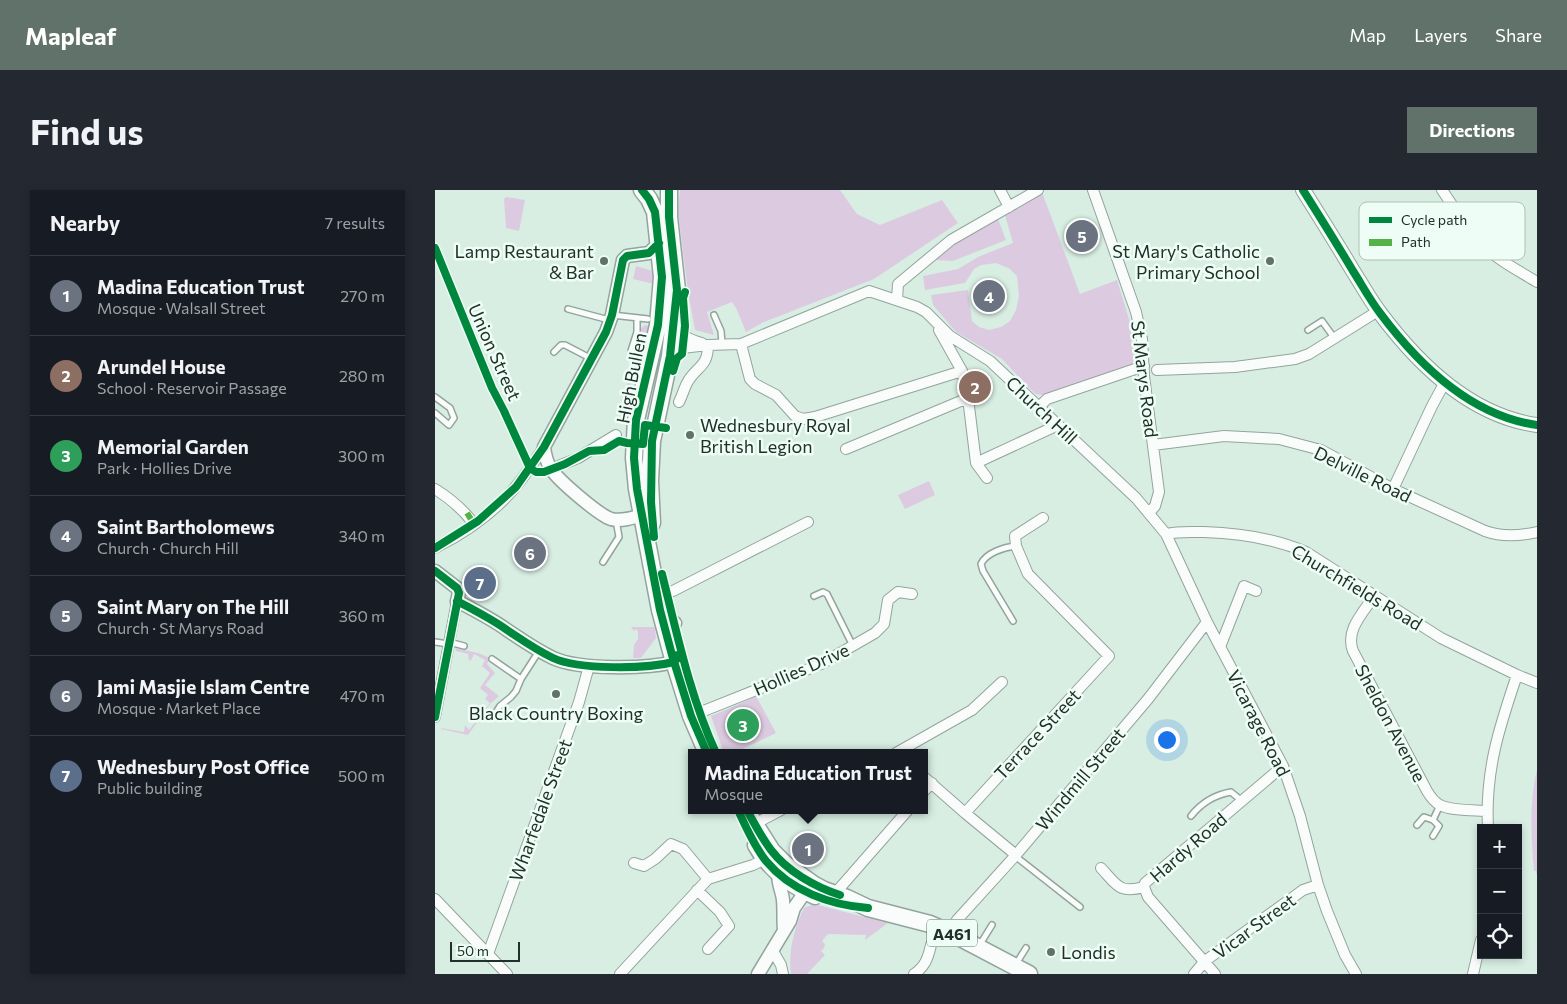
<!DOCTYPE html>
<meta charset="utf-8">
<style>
:root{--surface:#171b24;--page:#242831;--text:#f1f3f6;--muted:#9ea1a6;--line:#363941;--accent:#61726a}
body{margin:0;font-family:Commissioner,sans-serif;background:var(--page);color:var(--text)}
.controls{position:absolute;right:15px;bottom:15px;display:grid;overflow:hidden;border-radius:0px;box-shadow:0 2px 8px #0003}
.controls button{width:45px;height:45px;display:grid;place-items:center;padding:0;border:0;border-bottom:1px solid var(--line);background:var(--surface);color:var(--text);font:25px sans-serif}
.scale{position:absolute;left:15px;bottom:12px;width:70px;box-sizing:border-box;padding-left:5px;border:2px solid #213029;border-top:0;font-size:14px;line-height:18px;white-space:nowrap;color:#213029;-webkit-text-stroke:4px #eefdf5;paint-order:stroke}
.you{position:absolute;left:731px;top:549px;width:18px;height:18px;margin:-12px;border:4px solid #fff;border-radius:50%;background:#1a73e8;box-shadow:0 0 0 8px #1a73e833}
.badge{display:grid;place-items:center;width:32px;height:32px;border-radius:50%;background:var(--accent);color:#fff;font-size:16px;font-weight:700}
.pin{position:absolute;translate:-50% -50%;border:2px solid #fff;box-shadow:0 1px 5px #0006}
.popup{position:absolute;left:253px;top:559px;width:240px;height:65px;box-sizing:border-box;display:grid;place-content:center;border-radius:0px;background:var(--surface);filter:drop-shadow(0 1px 4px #0005);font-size:16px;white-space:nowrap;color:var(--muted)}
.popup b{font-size:19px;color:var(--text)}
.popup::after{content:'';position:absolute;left:50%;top:100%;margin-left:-10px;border:10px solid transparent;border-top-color:var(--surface)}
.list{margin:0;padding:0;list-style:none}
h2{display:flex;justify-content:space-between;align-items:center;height:65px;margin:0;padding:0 20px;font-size:21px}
h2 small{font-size:16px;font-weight:400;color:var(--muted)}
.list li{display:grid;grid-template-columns:32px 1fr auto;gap:15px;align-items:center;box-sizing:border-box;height:80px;padding:0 20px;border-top:1px solid var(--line)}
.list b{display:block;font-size:19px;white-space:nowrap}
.list p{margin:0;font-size:16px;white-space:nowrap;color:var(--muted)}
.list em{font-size:16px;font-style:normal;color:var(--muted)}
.icon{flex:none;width:28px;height:28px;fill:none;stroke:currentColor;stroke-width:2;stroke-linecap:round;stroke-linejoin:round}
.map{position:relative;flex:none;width:1102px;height:784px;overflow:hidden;border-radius:0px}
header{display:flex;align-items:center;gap:30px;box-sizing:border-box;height:70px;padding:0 25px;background:var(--accent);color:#fff}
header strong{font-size:24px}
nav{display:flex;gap:28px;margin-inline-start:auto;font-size:18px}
.intro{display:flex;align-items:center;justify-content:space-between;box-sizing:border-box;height:120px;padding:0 30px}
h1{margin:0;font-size:35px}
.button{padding:12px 22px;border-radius:0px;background:var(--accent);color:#fff;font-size:18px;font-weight:700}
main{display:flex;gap:30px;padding:0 30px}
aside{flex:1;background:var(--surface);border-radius:0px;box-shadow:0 2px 8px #0003}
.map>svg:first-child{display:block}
.green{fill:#dccbe0}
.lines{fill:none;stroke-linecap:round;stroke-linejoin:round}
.service-casing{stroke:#93a49c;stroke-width:8}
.pedestrian-casing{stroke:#93a49c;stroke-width:10}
.minor-casing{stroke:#93a49c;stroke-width:12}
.tertiary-casing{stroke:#93a49c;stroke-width:15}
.secondary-casing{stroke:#93a49c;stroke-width:16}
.trunk-casing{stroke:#93a49c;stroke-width:19}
.service{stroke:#f9fcfb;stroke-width:5}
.pedestrian{stroke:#f9fcfb;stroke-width:8}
.minor{stroke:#f9fcfb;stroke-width:10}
.tertiary{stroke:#f9fcfb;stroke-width:12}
.secondary{stroke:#f9fcfb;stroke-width:14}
.trunk{stroke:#f9fcfb;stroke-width:16}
.quiet{stroke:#55b246;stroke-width:6;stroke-dasharray:12 6;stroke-linecap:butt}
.cycleway-casing{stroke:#eefdf5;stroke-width:11}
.cycleway{stroke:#00873e;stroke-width:8}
.poi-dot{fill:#61726a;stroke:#eefdf5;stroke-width:2}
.labels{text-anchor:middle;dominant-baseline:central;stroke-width:5;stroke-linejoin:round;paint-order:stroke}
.shield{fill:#eefdf5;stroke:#5e6e66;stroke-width:1}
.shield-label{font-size:16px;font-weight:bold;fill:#213029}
.poi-label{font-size:18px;fill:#213029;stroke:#eefdf5;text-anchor:end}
.street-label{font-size:18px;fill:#213029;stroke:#eefdf5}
.key{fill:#eefdf5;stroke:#b0c0b8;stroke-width:1}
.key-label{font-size:14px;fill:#213029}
</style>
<header>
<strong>Mapleaf</strong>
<nav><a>Map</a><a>Layers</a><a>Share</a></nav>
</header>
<div class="intro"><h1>Find us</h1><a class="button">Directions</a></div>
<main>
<aside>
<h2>Nearby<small>7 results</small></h2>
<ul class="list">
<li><span class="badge" style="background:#6b7280">1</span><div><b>Madina Education Trust</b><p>Mosque · Walsall Street</p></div><em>270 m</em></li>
<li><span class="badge" style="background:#8d6e63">2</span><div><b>Arundel House</b><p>School · Reservoir Passage</p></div><em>280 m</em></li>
<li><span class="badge" style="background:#2e9e5b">3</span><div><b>Memorial Garden</b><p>Park · Hollies Drive</p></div><em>300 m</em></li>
<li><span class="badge" style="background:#6b7280">4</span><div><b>Saint Bartholomews</b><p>Church · Church Hill</p></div><em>340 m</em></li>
<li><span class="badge" style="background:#6b7280">5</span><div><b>Saint Mary on The Hill</b><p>Church · St Marys Road</p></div><em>360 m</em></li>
<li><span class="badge" style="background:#6b7280">6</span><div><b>Jami Masjie Islam Centre</b><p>Mosque · Market Place</p></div><em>470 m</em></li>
<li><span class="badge" style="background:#5c6f8a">7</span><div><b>Wednesbury Post Office</b><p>Public building</p></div><em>500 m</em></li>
</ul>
</aside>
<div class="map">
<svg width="1102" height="784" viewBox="0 0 1102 784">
<rect width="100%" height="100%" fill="#d8eee3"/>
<path class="green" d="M245 0H405L422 24 445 35 507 10 523 33 439 89 329 132 311 142 302 120 297 112 272 122 279 145 260 140 253 102 243 21Z
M607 2 645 104 682 90 695 132 703 173 606 205 601 204 595 199 567 169 521 142 498 115 496 105 533 100 537 131 544 137 554 140 566 137 575 131 581 120 584 106 582 86 575 79 561 73 546 75 539 79 530 93 490 100 488 86 523 79 543 67 578 53 570 25Z
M71 7 90 10 84 41 71 38 69 9Z
M563 29 571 50 518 71 499 70 517 56Z
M201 76 218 81 219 94 198 89Z
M210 135 214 136 197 188 192 221V234L186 233C188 211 192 186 203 167L196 164 202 150 204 140Z
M494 291 500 305 470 319 463 305Z
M196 437H220L221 448 206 468H198L199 455 203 449V442L201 439 199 441Z
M20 458 43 463 55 468 52 474 60 483 50 495 64 506 55 514 33 545 6 539V538L29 542 30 535 34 540 55 513 50 509 53 505 45 498 55 483 47 476 50 470 39 464 37 469 34 471 33 464 21 461Z
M321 506 341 543 299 563H289L276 526 300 516Z
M1102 580V685L1101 681H1099C1096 648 1094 612 1102 580Z
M379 714 453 733 430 750 431 745 393 744 387 751 390 754 389 758 386 761 390 765 372 784H356C353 761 359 739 369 718Z"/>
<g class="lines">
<g class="service-casing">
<path id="service" d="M133 119 174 130
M177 125 213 129
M279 125 286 141 287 154
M873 140 887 131 900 149
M196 161 202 142V128
M119 162 126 155H130L155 168
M0 207 15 218 19 228 14 235 0 223
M168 372 184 347 181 330
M379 406 388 402 392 404 418 456
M578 431 548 381 546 374C551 363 569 357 581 356
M0 452 13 454
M14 452 29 456
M57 469 86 489 104 461
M58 527 65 516 76 507 81 501 86 489
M756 626C767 612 779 605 796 602L807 611
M998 630 1004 636 998 646
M982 635 989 627 998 630 1005 615
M580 666 645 717
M544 756 557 735
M581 774 591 758"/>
</g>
<g class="pedestrian-casing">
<path id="pedestrian" d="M0 58 57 198 69 221 95 278"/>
</g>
<g class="minor-casing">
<path id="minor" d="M565 0 574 17
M658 0 701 122 707 149 709 186 724 302 720 316 714 323
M1007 0C1023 24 1040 49 1062 67 1074 76 1089 84 1102 92
M462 110 463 94 516 50 603 0
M238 134C246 145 254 150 267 153
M504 140 527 181 533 208 541 273 552 288
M306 154 315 189 320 194 341 205 360 226 368 229 380 227 527 181
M235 166 241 159 247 158 273 155 306 154 434 101 482 117 491 122 515 146 555 171 701 308 731 344 772 432 848 576 865 626 883 695 892 721 910 765 921 784
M722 180 800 177 860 169 874 164 943 121
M244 212C247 206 249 199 252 193 261 176 273 178 273 155
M604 217 612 209 709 176
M718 255 789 246 844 249 886 260 958 299 1050 341C1067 347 1085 346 1102 342
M411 259 533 208
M541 273 623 235
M116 279 143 268 181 245
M0 299C16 309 28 319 39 334
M958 299 997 216 1010 192
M731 344C744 341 756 342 769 342 805 343 838 348 871 362L1006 448 1082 485 1102 493
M0 358C30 343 61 321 82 295 92 283 100 270 109 257
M223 405 238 401 373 332
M939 406C928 423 910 440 918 461L992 601C995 606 999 612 1005 615 1016 621 1039 620 1052 621
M785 457 809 396 821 401
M256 526 386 474 440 443 449 434 453 410 463 402 477 404
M0 527 22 411
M461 563 537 520 567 492
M489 587 530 623 581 665
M489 601 497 593
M530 623 674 466 593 384 581 356 580 346 608 328
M312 638 346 620
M1053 638C1050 581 1064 538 1082 485
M199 673 209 676 220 669 236 654 248 659 273 689
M666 678C682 695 684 704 709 697
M262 700 285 722 294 736 273 759
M399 707 403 700 473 620
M0 709 72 784
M516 743 522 730 580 666 713 509 772 432
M338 761 346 775 348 784
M53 764 144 512 154 476
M185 784 273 689 318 675 324 672 332 665
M479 784C490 777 493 768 496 755
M759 784 770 771 868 700 883 695
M780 784 713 707 709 697 710 693 848 576
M1038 784 1046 750"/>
</g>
<g class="tertiary-casing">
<path id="tertiary" d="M212 320 211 324C201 327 186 332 176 329 164 325 124 291 116 279 112 273 110 265 109 257L171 142 177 125 188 70 192 66 214 63 224 53
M0 381 22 398 24 403 22 411C39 420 57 429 72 440 87 450 101 460 118 468 144 480 211 479 239 472L243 468 236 441 240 433
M347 679C339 688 347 699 348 710 349 720 348 730 349 739
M323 784 355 731 359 718 368 705 371 694"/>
</g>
<g class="secondary-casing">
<path id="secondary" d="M868 0C885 27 902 54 918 81 927 95 935 110 945 123 983 174 1036 226 1102 235"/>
</g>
<g class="trunk-casing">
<path id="trunk" d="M207 0 214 9 220 22 227 87 223 135 201 230 199 268 202 299 225 420 237 465 256 526 272 563
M217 333 215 291 217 251 235 166 242 100 234 27V0
M311 620 337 661 350 674 378 694 389 700 412 708 433 718 495 734 516 743 594 784
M321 655C334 679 355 695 380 706"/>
</g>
<use href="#service" class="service"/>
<use href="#pedestrian" class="pedestrian"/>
<use href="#minor" class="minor"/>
<use href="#tertiary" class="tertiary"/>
<use href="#secondary" class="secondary"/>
<use href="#trunk" class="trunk"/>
<path class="quiet" d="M32 323 39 334"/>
<g class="cycleway-casing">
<path id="cycleway" d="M207 0 214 9 220 22 227 87 223 135 201 230 199 268 202 299 225 420 237 465 256 526 272 563
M868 0C885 27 902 54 918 81 927 95 935 110 945 123 983 174 1036 226 1102 235
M0 58 57 198 69 221 95 278
M238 181 242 168 247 164 250 136 248 108 250 102
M95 278 101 282H109L130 274 154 261 169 260 184 251 192 253 208 254 210 235 231 238
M219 347 216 312 217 251 235 166 242 100 234 27V0
M0 358 43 331 81 297 109 257 171 142 177 125 188 70 192 66 214 63 224 53
M0 381 22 398 24 403 0 527
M227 384C242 444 255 506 281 563
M22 411C39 420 57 429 72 440 87 450 101 460 118 468 144 480 211 479 239 472L243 468 242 465
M303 620C311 637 319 656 331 671 356 701 395 715 433 718
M313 622C320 635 327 648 336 660 352 681 380 697 405 705"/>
</g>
<use href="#cycleway" class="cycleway"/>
</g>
<g class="poi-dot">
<circle cx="169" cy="71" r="5"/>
<circle cx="835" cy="71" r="5"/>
<circle cx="255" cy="245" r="5"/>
<circle cx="121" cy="504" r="5"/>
<circle cx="616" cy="762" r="5"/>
</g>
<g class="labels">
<rect class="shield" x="492" y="729.5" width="50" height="27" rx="4"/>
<g class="shield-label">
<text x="517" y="743">A461</text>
</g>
<g class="poi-label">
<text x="159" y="61">Lamp Restaurant<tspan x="159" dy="21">&amp; Bar</tspan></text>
<text x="825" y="61">St Mary's Catholic<tspan x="825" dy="21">Primary School</tspan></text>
<text x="265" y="235" text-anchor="start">Wednesbury Royal<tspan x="265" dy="21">British Legion</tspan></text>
<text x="121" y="523" text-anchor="middle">Black Country Boxing</text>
<text x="626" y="762" text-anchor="start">Londis</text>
</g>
<g class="street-label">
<text transform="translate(60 162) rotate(66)">Union Street</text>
<text transform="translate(196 188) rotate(-79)">High Bullen</text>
<text transform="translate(710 189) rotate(83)">St Marys Road</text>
<text transform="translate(607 220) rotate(43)">Church Hill</text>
<text transform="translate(928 284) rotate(26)">Delville Road</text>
<text transform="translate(922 397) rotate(31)">Churchfields Road</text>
<text transform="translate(366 479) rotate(-24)">Hollies Drive</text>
<text transform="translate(824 533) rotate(63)">Vicarage Road</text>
<text transform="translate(956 533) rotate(62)">Sheldon Avenue</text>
<text transform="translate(602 544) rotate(-47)">Terrace Street</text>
<text transform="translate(645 589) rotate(-50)">Windmill Street</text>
<text transform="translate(105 620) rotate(-70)">Wharfedale Street</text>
<text transform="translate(753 657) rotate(-41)">Hardy Road</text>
<text transform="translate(819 736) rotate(-36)">Vicar Street</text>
</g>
</g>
<rect x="924" y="12" width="166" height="58" rx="8" class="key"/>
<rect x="934" y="27" width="23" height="6" fill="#00873e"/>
<rect x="934" y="49" width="23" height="7" fill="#55b246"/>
<g class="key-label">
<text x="966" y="35">Cycle path</text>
<text x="966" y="57">Path</text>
</g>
</svg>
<div class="controls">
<button>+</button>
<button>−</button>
<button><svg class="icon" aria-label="locate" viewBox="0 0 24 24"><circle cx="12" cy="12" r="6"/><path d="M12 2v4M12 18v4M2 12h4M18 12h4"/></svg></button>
</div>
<div class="scale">50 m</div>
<div class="you"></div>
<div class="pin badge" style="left:373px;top:659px;background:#6b7280">1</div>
<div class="popup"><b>Madina Education Trust</b>Mosque</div>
<div class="pin badge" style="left:540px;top:197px;background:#8d6e63">2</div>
<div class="pin badge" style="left:308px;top:535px;background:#2e9e5b">3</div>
<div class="pin badge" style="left:554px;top:106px;background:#6b7280">4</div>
<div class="pin badge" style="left:647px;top:46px;background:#6b7280">5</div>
<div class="pin badge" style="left:95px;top:363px;background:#6b7280">6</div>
<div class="pin badge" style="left:45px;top:393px;background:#5c6f8a">7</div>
</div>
</main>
